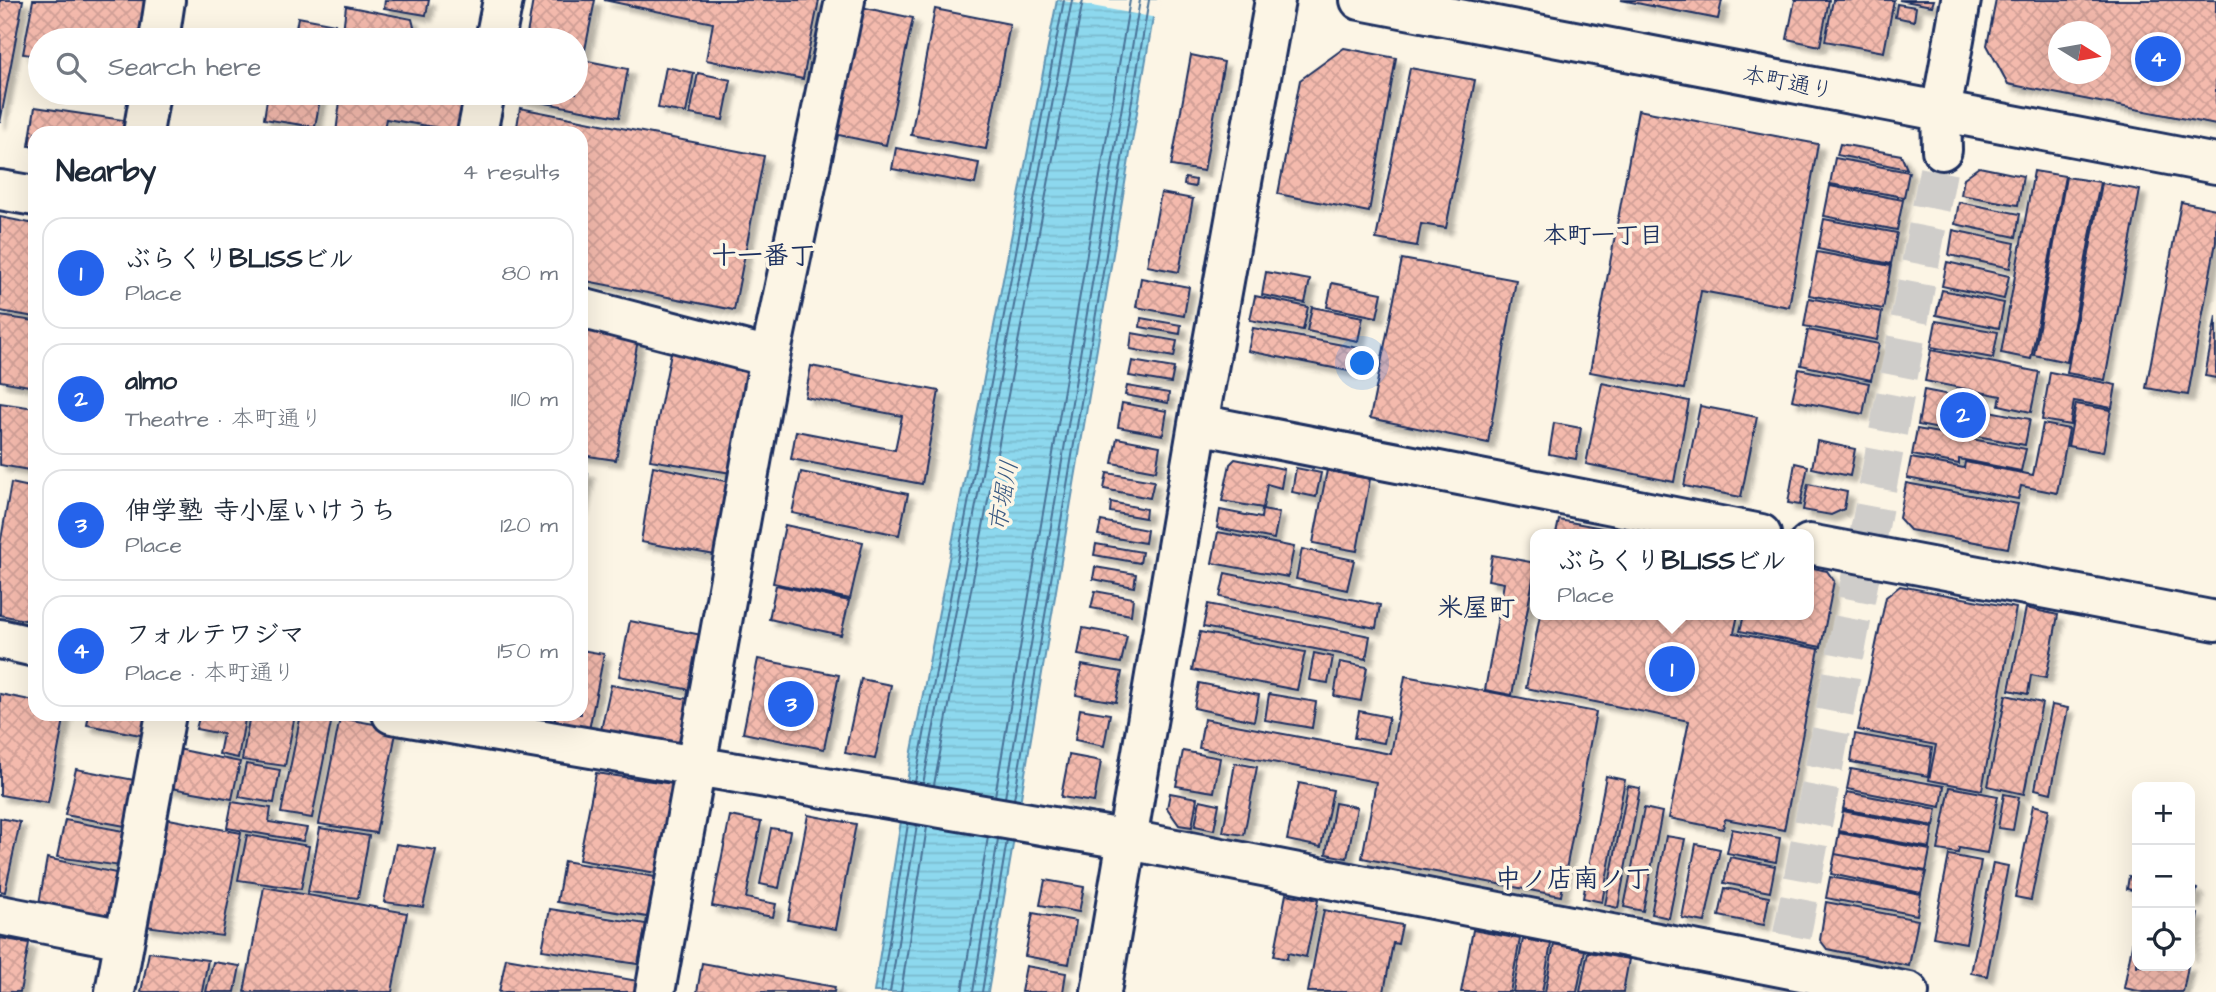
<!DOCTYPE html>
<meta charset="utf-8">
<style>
:root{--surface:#fff;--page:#f6f6f7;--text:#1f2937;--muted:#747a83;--line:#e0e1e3;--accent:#2563eb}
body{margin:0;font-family:"Architects Daughter","Klee One",sans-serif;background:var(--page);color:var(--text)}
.controls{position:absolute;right:21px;bottom:21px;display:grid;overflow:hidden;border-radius:14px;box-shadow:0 7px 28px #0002}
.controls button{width:63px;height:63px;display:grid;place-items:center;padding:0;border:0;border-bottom:2px solid var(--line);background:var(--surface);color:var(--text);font:35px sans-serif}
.compass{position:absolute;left:2048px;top:21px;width:63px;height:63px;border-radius:50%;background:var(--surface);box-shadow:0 7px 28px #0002;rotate:101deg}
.you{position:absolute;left:1363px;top:364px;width:24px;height:24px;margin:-18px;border:5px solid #fff;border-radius:50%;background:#1a73e8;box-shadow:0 0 0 10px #1a73e833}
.badge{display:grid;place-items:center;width:46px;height:46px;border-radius:50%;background:var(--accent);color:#fff;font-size:23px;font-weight:700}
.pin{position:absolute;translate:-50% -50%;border:4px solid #fff;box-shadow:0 2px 7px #0006}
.popup{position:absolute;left:1530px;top:529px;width:284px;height:91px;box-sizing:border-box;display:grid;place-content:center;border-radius:14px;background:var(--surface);filter:drop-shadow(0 2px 5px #0005);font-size:23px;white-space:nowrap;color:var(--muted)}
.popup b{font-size:26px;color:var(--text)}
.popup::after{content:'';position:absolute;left:50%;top:100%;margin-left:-14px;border:14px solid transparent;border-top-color:var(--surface)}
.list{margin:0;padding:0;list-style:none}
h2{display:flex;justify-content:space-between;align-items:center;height:91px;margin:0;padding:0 28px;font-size:30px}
h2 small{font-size:23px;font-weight:400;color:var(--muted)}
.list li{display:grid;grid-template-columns:46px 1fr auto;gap:21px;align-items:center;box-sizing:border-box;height:112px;margin:0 14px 14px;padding:0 14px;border:2px solid var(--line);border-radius:21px}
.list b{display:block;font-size:26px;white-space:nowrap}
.list p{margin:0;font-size:23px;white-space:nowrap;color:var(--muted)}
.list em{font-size:23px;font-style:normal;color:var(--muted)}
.icon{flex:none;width:38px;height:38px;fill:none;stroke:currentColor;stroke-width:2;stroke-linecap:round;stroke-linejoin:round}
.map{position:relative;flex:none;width:2216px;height:992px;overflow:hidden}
.search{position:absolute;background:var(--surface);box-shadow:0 7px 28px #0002;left:28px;top:28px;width:560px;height:77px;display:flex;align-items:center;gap:18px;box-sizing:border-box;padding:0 24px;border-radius:38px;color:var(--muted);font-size:26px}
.panel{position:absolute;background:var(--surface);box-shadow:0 7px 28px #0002;left:28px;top:126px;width:560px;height:595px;border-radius:21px}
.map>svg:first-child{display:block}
.water{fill:url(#water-rules);stroke:#5f94b4;stroke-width:2}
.pier{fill:#fcf5e5}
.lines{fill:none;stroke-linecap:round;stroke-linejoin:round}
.shore{stroke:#497398;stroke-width:2}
.building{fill:url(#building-cross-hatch);stroke:#1b2f5e;stroke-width:2;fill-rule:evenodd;filter:url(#shadow)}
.minor-tunnel{stroke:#cfcdca;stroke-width:38;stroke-dasharray:38 19;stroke-linecap:butt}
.minor-casing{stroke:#1b2f5e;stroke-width:44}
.minor{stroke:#fcf5e5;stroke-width:38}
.labels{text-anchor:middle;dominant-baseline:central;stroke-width:7;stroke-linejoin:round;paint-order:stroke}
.street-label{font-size:23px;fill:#1b2f5e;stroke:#fcf5e5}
.neighbourhood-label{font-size:24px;font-weight:bold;fill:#1b2f5e;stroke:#fcf5e5}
.water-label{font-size:24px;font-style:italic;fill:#385982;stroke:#fcf5e5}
.quarter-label{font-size:26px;font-weight:bold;fill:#1b2f5e;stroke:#fcf5e5}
</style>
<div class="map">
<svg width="2216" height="992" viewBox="0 0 2216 992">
<defs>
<pattern id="water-rules" width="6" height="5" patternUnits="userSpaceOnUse" patternTransform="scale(1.75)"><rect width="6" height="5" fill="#8dd8ee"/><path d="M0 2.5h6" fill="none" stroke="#79bace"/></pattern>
<pattern id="building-cross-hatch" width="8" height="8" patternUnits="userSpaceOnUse" patternTransform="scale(1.75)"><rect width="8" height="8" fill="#f4baad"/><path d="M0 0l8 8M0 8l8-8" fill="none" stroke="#d1a097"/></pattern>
<filter id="shadow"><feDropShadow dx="6" dy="6" stdDeviation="2" flood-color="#0004"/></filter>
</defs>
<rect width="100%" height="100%" fill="#fcf5e5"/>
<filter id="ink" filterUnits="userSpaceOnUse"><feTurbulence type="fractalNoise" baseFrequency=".0143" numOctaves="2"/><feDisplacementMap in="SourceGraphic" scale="14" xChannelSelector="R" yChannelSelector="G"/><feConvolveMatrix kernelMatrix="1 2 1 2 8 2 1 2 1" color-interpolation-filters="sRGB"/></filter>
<g filter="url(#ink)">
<path class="water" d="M1057 0H1156L988 992H874L912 751Z"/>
<path class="pier" d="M1059 0H1160L1157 18Z"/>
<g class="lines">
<path class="shore" d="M915 782 1064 0
M923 784 1072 0
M934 785 1083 0
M995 796 1130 0
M1005 798 1140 0
M1014 799 1149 0
M881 992 908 824
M890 992 917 825
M901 992 927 827
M962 992 988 837
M973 992 998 839
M982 992 1007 840"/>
</g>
<path class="building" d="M0 0H23L0 123Z
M33 0H152L144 40H40V56L23 54Z
M385 0H429L426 15 384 8Z
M533 0H595L583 60 628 69 619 117 514 97 515 93H576V40H526Z
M604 0H819L803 79 706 60 713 23Z
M1621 0H1722L1718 19Z
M1795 0H1829L1820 46 1787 39Z
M1833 0H1894L1884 52 1825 41Z
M1899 0H1934L1932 6Z
M1996 0H2216V125L2008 84 1987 45ZM2058 32H2100V74H2058Z
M1897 4 1916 7 1914 21 1895 17Z
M346 6 412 19 415 31 465 40H342Z
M861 7 913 18 886 145 834 134Z
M935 9 1010 24 986 149 911 135Z
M298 17 335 24 331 40H294Z
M1344 48 1396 58 1369 212 1278 194 1300 80Z
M1191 55 1224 62 1204 171 1171 166Z
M666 67 694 73 686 113 658 108Z
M1410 68 1475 80 1446 228 1421 224 1417 246 1376 239Z
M698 73 731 80 723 120 690 114Z
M268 93H321L315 127 264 119Z
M341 93H443L469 98 463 132 386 119 383 133H336Z
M35 107 130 121 128 133H35V147L29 146Z
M520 108 764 156 734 310 581 280V133H516Z
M1638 110 1818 144 1789 307 1701 291 1684 389 1590 372Z
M1840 144 1901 155 1907 169 1837 155Z
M896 148 979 163 975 184 892 169Z
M1835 158 1909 172 1904 197 1830 184Z
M1979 167 2023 176 2018 205 1961 195 1964 178Z
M2034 171 2065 176 2031 359 2001 353Z
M2066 177 2100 182 2067 362 2034 355Z
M1185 178 1196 180 1195 187 1184 185Z
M2102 183 2140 190 2105 380 2067 373Z
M1830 186 1903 200 1897 230 1824 216Z
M1161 193 1193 199 1179 272 1147 266Z
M1959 202 2020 214 2016 237 1955 224Z
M2181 202 2216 209V242L2188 395 2146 388Z
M0 217 35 224V317L0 311Z
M1824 219 1897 233 1891 264 1818 249Z
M1953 230 2015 243 2010 268 1949 255Z
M1817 252 1891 266 1883 309 1809 295Z
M1402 259 1516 280 1488 443 1370 418Z
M1947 262 2009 276 2004 299 1942 286Z
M1266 272 1310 280 1305 303 1262 295Z
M1141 278 1189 287 1184 316 1136 307Z
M1332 283 1382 293 1377 317 1327 307Z
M1942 290 2004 303 1999 328 1936 315Z
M1255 296 1308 307 1303 330 1250 320Z
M1809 298 1882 312 1877 340 1804 326Z
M1312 307 1363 317 1358 341 1307 331Z
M0 316 35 321V387L0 381Z
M2216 316V378L2205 376Z
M1141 318 1181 325 1180 334 1140 327Z
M1936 321 1998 332 1993 358 1931 347Z
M581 324 639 334 616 460 581 455Z
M1253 328 1364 349 1359 373 1248 351Z
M1808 330 1879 344 1871 380 1801 365Z
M1132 333 1177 341 1174 357 1130 349Z
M672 347 760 363 738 474 650 460Z
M1931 350 2039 372 2031 412 1999 405 2001 396 1925 381Z
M1132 361 1174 368 1171 383 1129 376Z
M811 366 939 391 922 484 791 459 796 431 895 450 902 416 805 397Z
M1799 369 1869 383 1863 414 1792 400Z
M2050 372 2116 385 2112 408 2074 401 2070 425 2042 420Z
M1602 383 1689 401 1674 482 1586 464Z
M1127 386 1169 393 1168 403 1125 395Z
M1924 390 1986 402 1984 410 2030 419 2025 445 1918 425Z
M0 403 35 408V471L0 465Z
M1122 403 1167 411 1163 435 1118 427Z
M2076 404 2111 410 2103 452 2068 446Z
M1700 406 1757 417 1741 497 1684 486Z
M1554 423 1581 428 1576 459 1549 454Z
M2043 424 2069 429 2057 493 2021 486 2018 499 1907 478 1911 458 1964 468 1965 462 2033 475Z
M1917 429 2026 449 2021 471 1959 459V464L1912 455Z
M1117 438 1160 446 1156 471 1112 463Z
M1817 441 1855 449 1850 476 1812 468Z
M1235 459 1284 469 1281 488 1267 484 1263 508 1222 501 1230 464Z
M1795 463 1808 466 1800 505 1788 503Z
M653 466 735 483 721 556 641 542Z
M1296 468 1321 473 1316 497 1292 492Z
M1327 470 1370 479 1357 551 1313 543Z
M581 471 588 473 581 509Z
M801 472 908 494 899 535 792 513Z
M1107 473 1154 481 1150 498 1104 489Z
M11 483 35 488V622L0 615V545Z
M1906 483 2018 504 2008 548 1910 530 1899 518Z
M1808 484 1847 492 1844 509 1831 515 1803 510Z
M1111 502 1146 509 1145 518 1110 512Z
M1220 510 1261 518 1262 510 1279 513 1274 539 1217 528Z
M1559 520 1635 534H1556Z
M1101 521 1147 530 1145 543 1098 535Z
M785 525 863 542 850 599 773 583Z
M1218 532 1294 547 1288 577 1212 563Z
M1096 544 1142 552 1140 563 1094 555Z
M1302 549 1354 560 1347 590 1296 579Z
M1492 555 1536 563 1512 695 1485 690 1504 583 1488 580Z
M1095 567 1136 574 1134 587 1093 579Z
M1809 567 1827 571 1834 581 1821 647 1740 631 1744 615H1809Z
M1225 573 1380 605 1376 628 1220 597Z
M776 585 849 601 841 635 769 619Z
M1900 586 2016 608 1982 790 1929 780 1936 745 1858 730 1886 597Z
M1095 591 1133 598 1131 615 1091 608Z
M1208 604 1370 636 1366 659 1203 627Z
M2026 608 2058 615 2046 678 2031 675 2028 694 2009 690Z
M1540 615H1738L1734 633 1819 649 1784 830 1725 819 1723 829 1669 818 1689 721 1526 688Z
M630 621 707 636 696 691 619 676Z
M1083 628 1127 636 1121 663 1078 655Z
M1200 632 1305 652 1297 690 1192 670Z
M581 650 604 654 588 735 553 728 556 714H581Z
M1314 653 1333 657 1328 683 1309 680Z
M758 659 839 675 824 749 743 733Z
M1340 662 1367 667 1361 701 1334 696Z
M1082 665 1122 672 1116 702 1076 695Z
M1405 676 1596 712 1561 896 1362 858 1376 782 1199 748 1204 719 1391 754Z
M861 679 891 685 875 759 845 753Z
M1199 683 1259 695 1254 721 1194 708Z
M611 685 694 700 687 738 669 750 599 739Z
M0 694 35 701V714H65L48 803 0 795Z
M1269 694 1316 702 1312 728 1265 720Z
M2006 695 2042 703 2024 794 1988 786Z
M2052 705 2068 708 2051 793 2035 789Z
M1080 709 1110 714 1104 746 1075 740Z
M1359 711 1389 717 1384 743 1354 738Z
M89 714H150L146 736 87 725Z
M200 714H246L238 758 219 754 223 734 196 729Z
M250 714 295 715 285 766 242 760Z
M301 714 332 718 312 818 281 813Z
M340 718 397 728 376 833 319 824Z
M1855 734 1932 748 1928 776 1851 762Z
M173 748 240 762 232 799 166 787Z
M1183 751 1220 758 1214 792 1176 786Z
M1069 755 1101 761 1094 802 1061 797Z
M1235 763 1257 767 1244 835 1223 832Z
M246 764 280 770 274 803 239 797Z
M76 769 145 782 136 828 65 815Z
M1851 769 1944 786 1941 807 1847 789Z
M596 773 673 784 657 873 579 860Z
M1606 776 1625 780 1602 902 1583 898Z
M1299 783 1333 790 1321 847 1287 840Z
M1628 786 1640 788 1618 908 1605 905Z
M1950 787 1998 796 1987 853 1959 848 1958 853 1938 850Z
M1847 792 1937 809 1934 826 1843 809Z
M1170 793 1197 798 1192 827 1179 825 1167 808Z
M2004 794 2019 797 2013 830 1998 828Z
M1200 800 1219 804 1214 830 1195 826Z
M232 802 271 808 269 822 307 828 303 841 227 828Z
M1335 803 1357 807 1347 858 1326 854Z
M2033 805 2049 809 2031 900 2015 897Z
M1644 808 1662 812 1643 911 1624 907Z
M1843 811 1933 828 1930 848 1839 831Z
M808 815 856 824 836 929 788 920Z
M730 816 761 822 746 898 776 904 773 917 712 906Z
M0 818 20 822 5 892 0 891Z
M164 818 241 833 222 936 145 926Z
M65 820 134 833 127 867 57 857Z
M320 828 369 836 358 898 308 892Z
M771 828 790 831 779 888 760 884Z
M1732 829 1780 838 1776 862 1727 853Z
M1839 833 1930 850 1926 871 1835 854Z
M247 835 309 846 301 889 238 880Z
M1666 836 1685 839 1669 918 1651 914Z
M396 844 436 850 423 907 384 902Z
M1696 844 1720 849 1705 922 1682 918Z
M1835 854 1926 872 1921 893 1831 874Z
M1949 855 1981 861 1966 943 1933 937Z
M1730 857 1775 866 1770 892 1724 883Z
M47 858 125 875 119 905 106 917 39 904Z
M564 861 655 877 647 917 557 902Z
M1993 863 2008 866 1987 976 1971 973Z
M2129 876 2137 878V891L2127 889Z
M1830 877 1921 894 1917 915 1826 898Z
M1045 880 1084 887 1079 912 1040 905Z
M264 887 407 913 392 992H244Z
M2190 887 2197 889 2194 902 2190 901Z
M1725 888 1769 897 1764 925 1719 916Z
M1286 894 1318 900 1306 957 1288 953 1287 959 1274 956Z
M1826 902 1918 920 1909 966 1827 949 1820 940Z
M550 909 646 924 638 964 542 950Z
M1324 910 1402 925 1398 944 1393 943 1384 992H1308Z
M1033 913 1076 921 1069 964 1025 956Z
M2190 913 2198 914 2190 956Z
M2137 918V966H2188L2183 992H2143L2124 988Z
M1473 930 1520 939 1510 992H1461Z
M0 938 29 943 20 992H0Z
M1523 939 1551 944 1542 992H1513Z
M1554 944 1585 950 1577 992H1545Z
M149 952 208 960 202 992H141Z
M1588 952 1629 959 1623 992H1580Z
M506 958 638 981 636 992H499Z
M213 962 240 966 235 992H206Z
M702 963 835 987 834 992H697Z
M1026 966 1066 973 1063 992H1021Z"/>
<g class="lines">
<path class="minor-tunnel" d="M1781 992 1942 150"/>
<g class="minor-casing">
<path id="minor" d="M1360 0 2216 164
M159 40 165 0
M495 40 503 0
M143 133 150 93
M477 133 485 93
M1942 150 1941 112 1961 0
M0 190 35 196
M581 308 770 357
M1198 424 1761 534
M1809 544 2216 621
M0 639 35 647
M392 714 1129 840 1909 992
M0 915 124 939
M115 992 166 714
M655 992 770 357 845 0
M1101 992 1198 424 1275 0"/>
</g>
<use href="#minor" class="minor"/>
</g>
</g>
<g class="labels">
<g class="street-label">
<text transform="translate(1788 83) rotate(11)">本町通り</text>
</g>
<g class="neighbourhood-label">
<text x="1603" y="236">本町一丁目</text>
</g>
<g class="water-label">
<text transform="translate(1004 496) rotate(-80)">市堀川</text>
</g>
<g class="quarter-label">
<text x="763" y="256">十一番丁</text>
<text x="1476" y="608">米屋町</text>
<text x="1573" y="879">中ノ店南ノ丁</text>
</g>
</g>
</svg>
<div class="controls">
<button>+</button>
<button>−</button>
<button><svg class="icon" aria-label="locate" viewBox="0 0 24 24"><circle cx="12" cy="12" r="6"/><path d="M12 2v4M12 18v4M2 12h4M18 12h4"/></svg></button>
</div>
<svg class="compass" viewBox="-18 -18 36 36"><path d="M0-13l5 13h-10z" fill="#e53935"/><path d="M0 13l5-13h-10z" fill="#747a83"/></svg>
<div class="you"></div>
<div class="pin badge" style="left:1672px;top:669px">1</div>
<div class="popup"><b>ぶらくりBLISSビル</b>Place</div>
<div class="pin badge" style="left:1963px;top:415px">2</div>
<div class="pin badge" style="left:791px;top:704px">3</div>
<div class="pin badge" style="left:2158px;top:59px">4</div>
<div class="search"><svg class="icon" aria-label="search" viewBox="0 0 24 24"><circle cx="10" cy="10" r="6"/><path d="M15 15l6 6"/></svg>Search here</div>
<section class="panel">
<h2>Nearby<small>4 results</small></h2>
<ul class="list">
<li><span class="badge">1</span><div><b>ぶらくりBLISSビル</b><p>Place</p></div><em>80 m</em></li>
<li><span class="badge">2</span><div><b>almo</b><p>Theatre · 本町通り</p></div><em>110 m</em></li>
<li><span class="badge">3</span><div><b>伸学塾 寺小屋いけうち</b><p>Place</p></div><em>120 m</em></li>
<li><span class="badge">4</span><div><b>フォルテワジマ</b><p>Place · 本町通り</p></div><em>150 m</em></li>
</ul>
</section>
</div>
